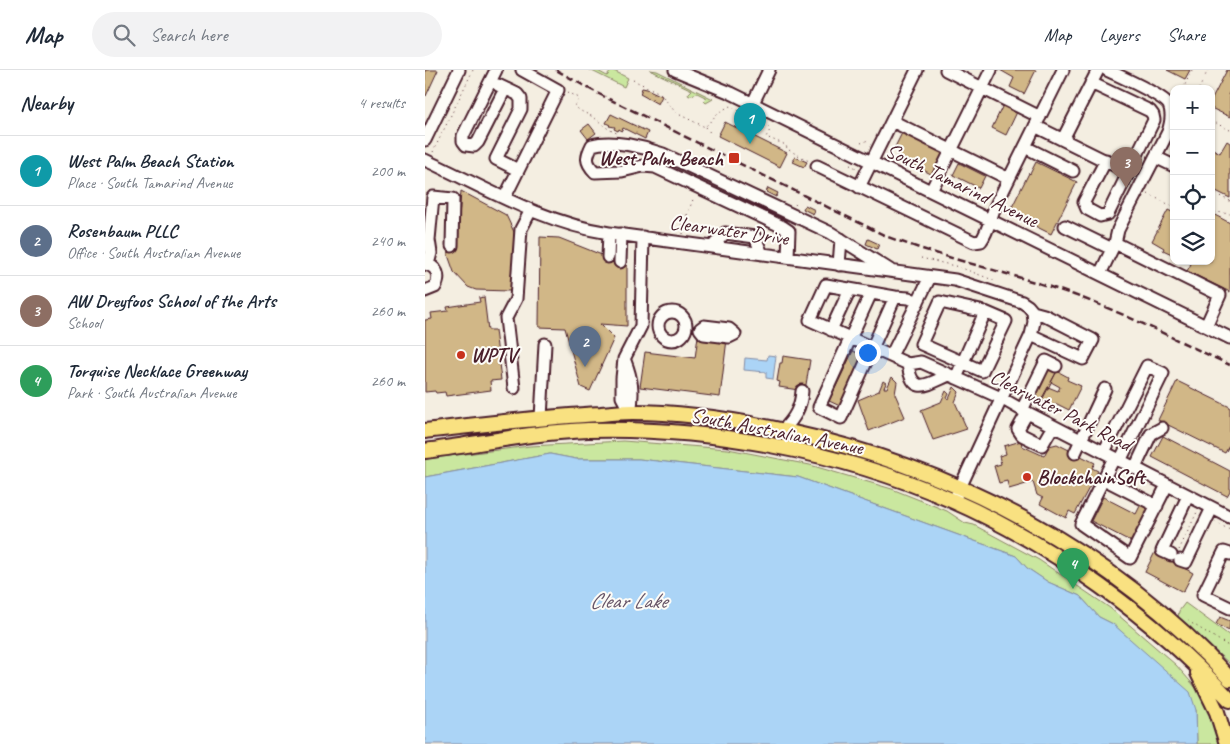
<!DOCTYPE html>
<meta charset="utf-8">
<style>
:root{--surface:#fff;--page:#f2f2f3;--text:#1f2937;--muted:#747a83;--line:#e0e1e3;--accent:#c8321e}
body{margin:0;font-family:Caveat,sans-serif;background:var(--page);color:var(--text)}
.controls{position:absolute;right:15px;top:15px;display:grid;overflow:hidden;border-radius:10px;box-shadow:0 1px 4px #0004}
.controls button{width:45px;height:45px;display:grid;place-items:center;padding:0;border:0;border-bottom:1px solid var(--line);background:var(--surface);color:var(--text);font:25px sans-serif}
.you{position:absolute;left:442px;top:282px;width:18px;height:18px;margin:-12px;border:4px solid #fff;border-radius:50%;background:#1a73e8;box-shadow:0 0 0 8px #1a73e833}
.badge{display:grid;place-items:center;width:32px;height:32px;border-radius:50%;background:var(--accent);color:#fff;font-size:16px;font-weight:700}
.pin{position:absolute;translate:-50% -41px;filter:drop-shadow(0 1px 2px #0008)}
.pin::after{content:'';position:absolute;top:26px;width:18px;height:15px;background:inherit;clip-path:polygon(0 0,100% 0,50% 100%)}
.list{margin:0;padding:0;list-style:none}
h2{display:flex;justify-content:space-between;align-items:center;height:65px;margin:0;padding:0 20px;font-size:21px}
h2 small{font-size:16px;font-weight:400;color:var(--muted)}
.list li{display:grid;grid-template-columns:32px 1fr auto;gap:15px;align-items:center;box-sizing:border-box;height:70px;padding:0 20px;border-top:1px solid var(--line)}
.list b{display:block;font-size:19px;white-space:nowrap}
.list p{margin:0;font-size:16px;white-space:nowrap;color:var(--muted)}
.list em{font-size:16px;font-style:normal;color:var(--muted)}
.icon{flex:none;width:28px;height:28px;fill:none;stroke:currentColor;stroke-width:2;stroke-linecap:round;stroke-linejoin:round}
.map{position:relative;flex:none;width:805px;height:674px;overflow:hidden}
header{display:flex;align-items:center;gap:30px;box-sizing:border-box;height:70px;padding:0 25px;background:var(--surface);border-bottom:1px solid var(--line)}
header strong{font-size:24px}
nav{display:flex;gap:28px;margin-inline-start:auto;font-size:18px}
.search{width:350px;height:45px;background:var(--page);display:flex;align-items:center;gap:12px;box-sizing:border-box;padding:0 18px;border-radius:28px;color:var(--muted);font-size:19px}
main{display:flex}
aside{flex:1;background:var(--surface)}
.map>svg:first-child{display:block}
.green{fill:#cae79f;stroke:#8a8365}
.water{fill:#abd4f6;stroke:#848ca5}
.building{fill:#d1b787;stroke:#4a1f2b}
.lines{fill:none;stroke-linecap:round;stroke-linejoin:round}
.minor-casing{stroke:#4a1f2b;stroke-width:15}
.major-casing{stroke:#4a1f2b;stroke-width:18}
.path{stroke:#4a1f2b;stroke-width:1;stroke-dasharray:1 4;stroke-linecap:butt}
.minor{stroke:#fdfcf7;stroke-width:11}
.major{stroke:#f9e181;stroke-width:14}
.rail{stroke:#4a1f2b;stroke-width:2.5;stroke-dasharray:8 4;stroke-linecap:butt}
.poi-dot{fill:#c8321e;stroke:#fdfcf7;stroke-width:2}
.labels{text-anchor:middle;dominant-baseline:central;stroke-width:4;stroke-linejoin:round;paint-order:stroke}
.poi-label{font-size:21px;font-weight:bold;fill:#4a1f2b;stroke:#fdfcf7;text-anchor:start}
.street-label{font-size:21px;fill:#4a1f2b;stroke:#fdfcf7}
.water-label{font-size:22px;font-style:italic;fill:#675568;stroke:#fdfcf7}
</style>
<header>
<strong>Map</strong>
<div class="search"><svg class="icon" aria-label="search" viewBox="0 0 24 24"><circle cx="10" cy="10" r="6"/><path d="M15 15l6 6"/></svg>Search here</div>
<nav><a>Map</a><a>Layers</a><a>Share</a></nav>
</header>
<main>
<aside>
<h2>Nearby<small>4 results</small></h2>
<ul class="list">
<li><span class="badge" style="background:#0f9aa8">1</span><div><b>West Palm Beach Station</b><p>Place · South Tamarind Avenue</p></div><em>200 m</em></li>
<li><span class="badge" style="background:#5c6f8a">2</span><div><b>Rosenbaum PLLC</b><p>Office · South Australian Avenue</p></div><em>240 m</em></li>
<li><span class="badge" style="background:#8d6e63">3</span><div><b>AW Dreyfoos School of the Arts</b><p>School</p></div><em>260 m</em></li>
<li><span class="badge" style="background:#2e9e5b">4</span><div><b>Torquise Necklace Greenway</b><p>Park · South Australian Avenue</p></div><em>260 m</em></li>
</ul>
</aside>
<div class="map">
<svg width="805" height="674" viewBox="0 0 805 674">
<rect width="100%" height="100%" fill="#f4eee1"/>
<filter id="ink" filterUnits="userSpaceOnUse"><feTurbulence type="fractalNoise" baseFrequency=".02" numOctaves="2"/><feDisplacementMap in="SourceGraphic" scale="10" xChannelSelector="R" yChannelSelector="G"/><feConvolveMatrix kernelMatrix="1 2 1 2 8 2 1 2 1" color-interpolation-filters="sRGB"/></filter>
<g filter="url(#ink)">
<path class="green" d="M165 0H171L182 6 187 0 203 8 199 17Z
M225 0 232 1 288 29 281 33 279 31 282 28 272 23 264 26 263 24 267 20Z
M198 371 303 379 385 395 467 419 522 441 540 453 549 455 614 490 685 538 751 595 779 627 791 656 794 674H772L771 640 711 575 688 554 674 547 655 526 623 512 602 498 591 486 373 407 214 389H151L125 384 0 407V389L105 376Z
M760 533 805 566V594L753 548 754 541Z"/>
<path class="water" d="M343 285 351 286 348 309 341 308V302L319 300 320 288 342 290Z
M125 384 151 389H214L373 407 591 486 602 498 623 512 655 526 674 547 688 554 765 622 771 640 772 674H0V407Z"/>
<path class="building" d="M0 0H13L1 26 0 25Z
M575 0H611L599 24 585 17 589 8Z
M742 0H765L760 9Z
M802 0H805V21L803 25H805V47L786 38V31Z
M217 18 222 19 237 26 233 34 215 24Z
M578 35 592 42 581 65 567 58Z
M186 44 223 62 220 69 198 58 197 61 194 59 193 61 189 59 190 57 184 56 185 55 181 53Z
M300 52 362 83 355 97 293 66Z
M164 54 171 63 163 69 156 60Z
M478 61 522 83 510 106 472 87 476 79 470 77Z
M802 71 805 73V128L787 119 788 116 786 115V78L795 83Z
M370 87 382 92 379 97 368 92Z
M611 92 652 112 626 164 584 143 604 103 605 104Z
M534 93 560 106 554 118 528 105Z
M343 118 353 123 351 127 341 122Z
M36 121 81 145 89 162 87 218 84 221 51 220 43 217 29 202 23 185V176L32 177Z
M380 135 390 140 388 144 378 139Z
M743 140 749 143V185L738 180 739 178 727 171Z
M788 144 805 153V222L762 201 766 194 761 191H786V149Z
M115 167 134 168 202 195V256L175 254 189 268 165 321 156 317 140 258 114 257Z
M443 169 454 174 452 179 441 174Z
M59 227 63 260H70L76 310 65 311 66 320 21 326 20 322 11 323 10 321 0 322V250L7 249 6 243 23 241 22 237 55 232 54 228Z
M273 266 302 269 295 327 215 317 220 282 270 288Z
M428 281 438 286 415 336 404 331Z
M358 286 385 290 380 321 354 317 355 312 352 311 355 293H357Z
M625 298 632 301 615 334 608 330Z
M632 301 643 307 642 310 656 316 644 340 630 333 627 336 616 330 623 317 633 321 635 317 626 312Z
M467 307 472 312 470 324 480 347 444 361 433 330 454 321 458 311 461 313 459 318H462Z
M752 311 805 337V374L800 383 733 350Z
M529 317 534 322 530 332 542 359 508 370 496 340 516 332 521 321 524 324 522 328 524 329Z
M738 366 805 401V421L802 426 727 387Z
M596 371 597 376 619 386 624 376 632 374 670 393 667 398 673 401 650 444 644 441 641 448 615 434 618 428 612 425 608 412 584 419 582 411 574 413 569 396 576 394 574 386 581 384 579 376Z
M678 427 711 444 716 434 724 438 707 472 666 451Z
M730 482 768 503 758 522 720 502Z
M795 547 805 551 804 561 791 554Z"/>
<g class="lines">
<g class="minor-casing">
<path id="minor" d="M71 0 38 66V71L41 75 49 76 53 72 80 19
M250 0 306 23 805 268
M521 0 615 47
M666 13 725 41 728 45 729 50 683 144 675 146 662 139 659 132 681 90
M73 15 92 24 96 29V39L71 89 93 100
M328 33 344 0
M467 51 584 109
M610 56 703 102
M638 69 673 0
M0 70 34 0
M600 77 648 101
M730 87 749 96
M0 90C59 117 118 153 184 163L530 210 597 232 603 236 608 242
M392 96 549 172 556 171C563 162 565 149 570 137L638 0
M434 117 492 0
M506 121 566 0
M80 127 133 20 97 0
M640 156 687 179
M690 173 795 225 781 256
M287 177 300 163 330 167 337 184
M183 187 184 163
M363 187 364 161 358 157 230 97 218 96 197 101 170 102C160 92 161 87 167 75 187 69 219 77 238 84L406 163 465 200
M195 192 196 164
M0 194C12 196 16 206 10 217L0 221
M3 194 6 183 4 170 8 127 28 129 27 176
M414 195 416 169
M675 204 690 173 693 160 703 140 743 62C746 53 748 44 744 35 738 25 694 6 682 0
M446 223 394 337 416 348 470 227 401 215 385 250 483 294 496 292 576 328 597 340 805 447
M470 227 484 228 493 232
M233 256a14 14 0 1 1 28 0a14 14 0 1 1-28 0Z
M279 256 304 259 310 264 304 267 279 264 275 259Z
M406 260 425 219
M606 265 658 289 668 270 619 245 608 242
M466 286 505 207
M200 291C207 309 209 323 205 342
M483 294C487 327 503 314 524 305
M531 308 560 242 581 251 557 301 496 274 515 232 560 242
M89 318 81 248 91 229 96 159 106 140
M597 340 621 291 631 296
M205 342 197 327V308L199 289 216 256 218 167
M602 343 593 359 597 365 617 375 628 356
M116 348 120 274
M358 360C370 348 376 337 377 321
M679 382 722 296 738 303 695 391
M650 383 680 319
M689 388 656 454 705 488 742 415
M710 398 726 364 737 358
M679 409 732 436
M532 424 606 265 609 252 608 242
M805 484 799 482 778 525 805 538
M746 485 737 481 763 426
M755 490 761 492 787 438"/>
</g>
<g class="major-casing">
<path id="major" d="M0 361C59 354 117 347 176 344 186 343 197 342 207 342 259 342 310 350 360 361 528 397 688 481 805 609
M0 381C54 374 108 362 163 360 283 357 415 381 526 430 627 474 730 549 805 630
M773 603 792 642 802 674"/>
</g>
<path class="path" d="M208 10 235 23 251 43 280 57 294 42 305 36 331 50
M758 19 767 0
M774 19 783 0
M143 22 154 28 150 36C155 42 161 43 168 47 176 52 182 60 192 63
M222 28 227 29 230 22
M786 51 805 60
M209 55 213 58 210 65
M281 57 286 64
M325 59 331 50 344 57 345 60 341 67 361 75 362 79 384 91
M436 73 443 70
M8 82 48 0
M425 95 430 97 431 101
M786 122 805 131
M723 124 749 137
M370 135 373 131
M254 150a5 5 0 1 1 10 0a5 5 0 1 1-10 0Z
M262 145 269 127
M786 146 791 142 805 144
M258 164 259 155
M496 188 534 197 568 210V212
M790 452 805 460
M754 480 772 442
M763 551 805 577"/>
<use href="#minor" class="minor"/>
<use href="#major" class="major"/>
<path class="rail" d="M131 0 174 24 463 167C524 190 587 203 649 225 702 244 753 271 805 295"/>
</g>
</g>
<g class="poi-dot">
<rect x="303" y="82" width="12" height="12" rx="2.5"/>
<circle cx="36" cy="285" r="5"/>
<circle cx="602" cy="407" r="5"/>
</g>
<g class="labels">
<g class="poi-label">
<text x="298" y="88" text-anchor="end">West Palm Beach</text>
<text x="46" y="285">WPTV</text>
<text x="612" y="407">BlockchainSoft</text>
</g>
<g class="street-label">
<text transform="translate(537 115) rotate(26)">South Tamarind Avenue</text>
<text transform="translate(304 160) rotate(8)">Clearwater Drive</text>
<text transform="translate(636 340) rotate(27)">Clearwater Park Road</text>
<text transform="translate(352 361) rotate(11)">South Australian Avenue</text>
</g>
<g class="water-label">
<text x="203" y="531">Clear Lake</text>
</g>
</g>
</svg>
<div class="controls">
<button>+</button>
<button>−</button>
<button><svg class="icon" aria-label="locate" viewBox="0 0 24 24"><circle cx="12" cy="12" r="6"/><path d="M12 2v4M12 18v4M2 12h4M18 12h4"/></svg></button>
<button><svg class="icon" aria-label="layers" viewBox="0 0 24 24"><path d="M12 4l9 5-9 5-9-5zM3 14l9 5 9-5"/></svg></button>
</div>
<div class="you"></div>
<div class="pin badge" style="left:325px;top:74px;background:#0f9aa8">1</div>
<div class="pin badge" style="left:160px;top:297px;background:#5c6f8a">2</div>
<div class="pin badge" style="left:701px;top:118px;background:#8d6e63">3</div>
<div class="pin badge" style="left:648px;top:519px;background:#2e9e5b">4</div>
</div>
</main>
